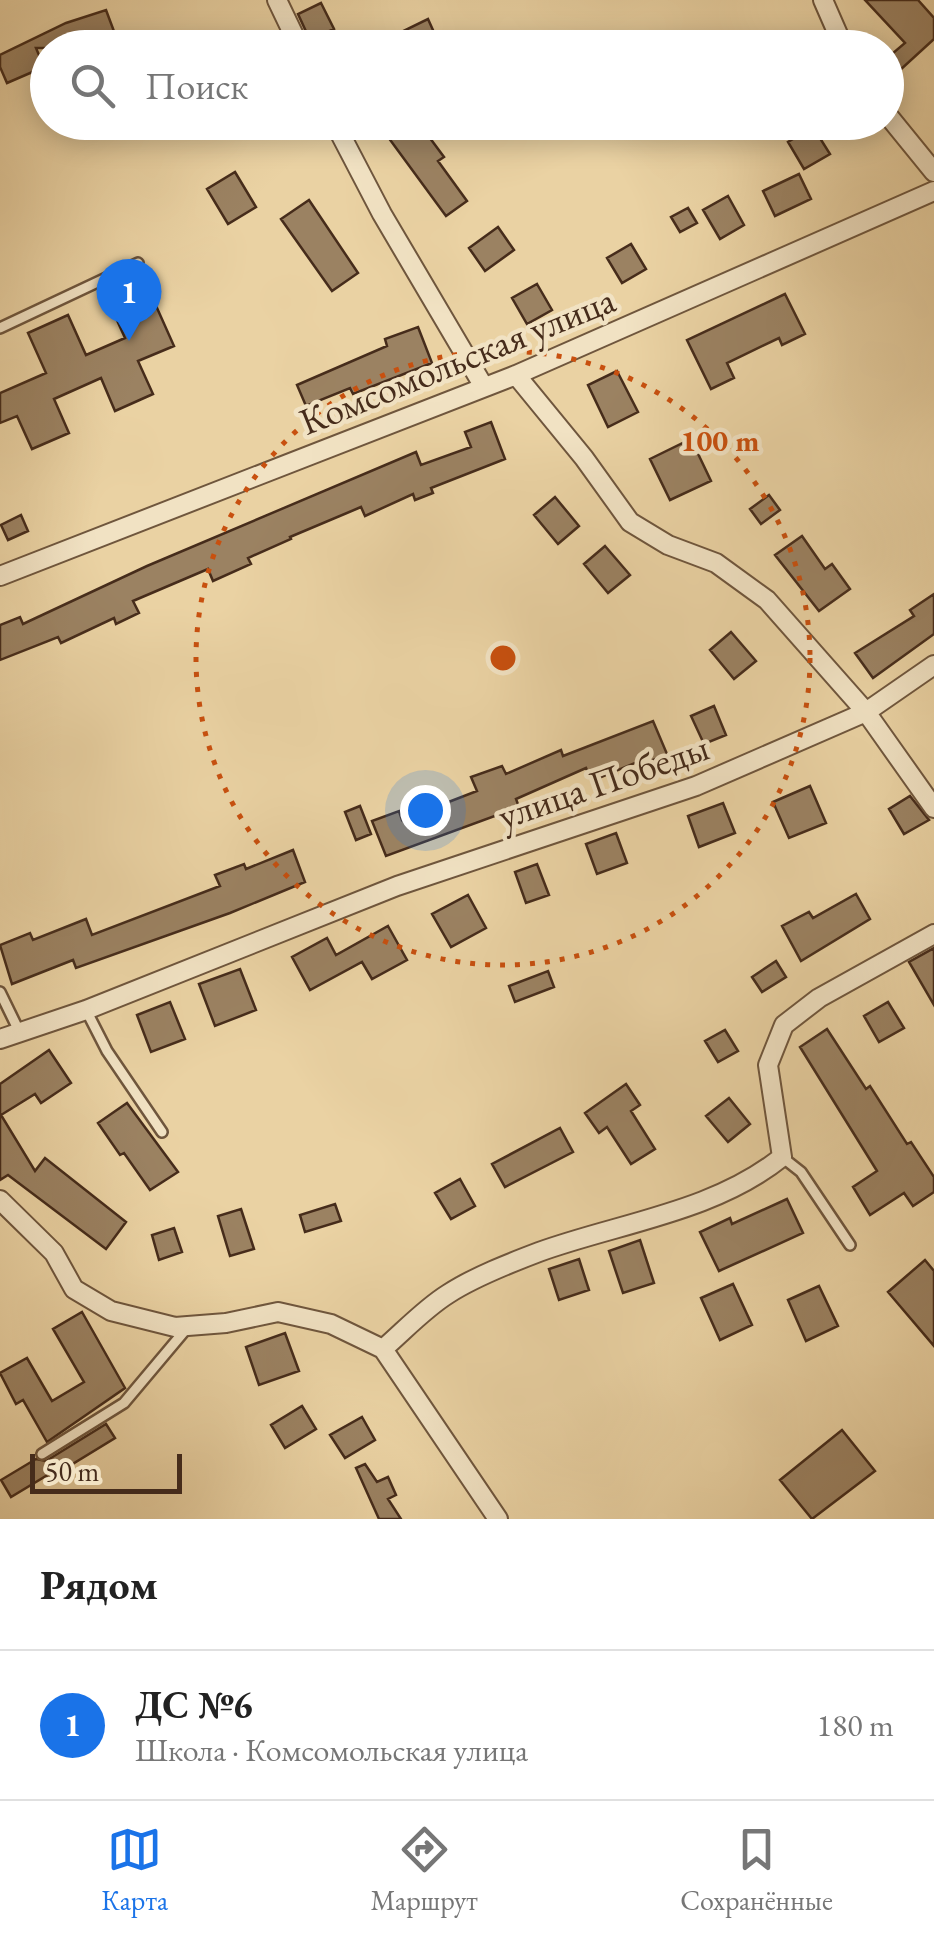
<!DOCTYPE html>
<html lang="ru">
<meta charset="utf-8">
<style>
:root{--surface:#fff;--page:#f2f2f2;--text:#222;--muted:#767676;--line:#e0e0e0;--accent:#1a73e8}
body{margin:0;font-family:"EB Garamond",serif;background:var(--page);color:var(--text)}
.scale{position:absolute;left:30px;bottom:25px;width:152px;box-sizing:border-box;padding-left:10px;border:5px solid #462c1b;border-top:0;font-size:28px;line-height:35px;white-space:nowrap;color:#462c1b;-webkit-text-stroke:8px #f1e2c3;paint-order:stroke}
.you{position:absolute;left:425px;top:810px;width:35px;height:35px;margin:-25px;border:8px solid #fff;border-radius:50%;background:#1a73e8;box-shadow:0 0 0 15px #1a73e833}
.badge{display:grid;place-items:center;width:65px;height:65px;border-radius:50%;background:var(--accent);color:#fff;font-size:32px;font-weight:700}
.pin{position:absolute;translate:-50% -82px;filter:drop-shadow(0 2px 5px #0008)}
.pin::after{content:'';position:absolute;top:52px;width:35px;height:30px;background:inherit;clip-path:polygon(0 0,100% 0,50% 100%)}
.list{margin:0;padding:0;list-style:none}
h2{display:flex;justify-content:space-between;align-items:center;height:130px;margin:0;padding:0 40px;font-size:42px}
h2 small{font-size:32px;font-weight:400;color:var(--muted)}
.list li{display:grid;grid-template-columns:65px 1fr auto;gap:30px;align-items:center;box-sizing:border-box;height:150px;padding:0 40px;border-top:2px solid var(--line)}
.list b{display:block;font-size:38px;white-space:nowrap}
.list p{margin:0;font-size:32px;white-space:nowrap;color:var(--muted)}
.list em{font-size:32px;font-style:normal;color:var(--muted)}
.icon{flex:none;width:55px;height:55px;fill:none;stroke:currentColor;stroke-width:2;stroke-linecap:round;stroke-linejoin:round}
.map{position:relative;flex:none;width:934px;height:1519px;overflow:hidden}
.search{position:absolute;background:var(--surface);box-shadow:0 5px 25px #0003;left:30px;right:30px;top:30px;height:110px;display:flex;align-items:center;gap:25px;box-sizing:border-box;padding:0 35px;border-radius:55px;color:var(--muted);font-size:38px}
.sheet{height:280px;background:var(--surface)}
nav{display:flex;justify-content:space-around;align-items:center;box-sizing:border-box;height:140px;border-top:2px solid var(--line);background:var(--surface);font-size:28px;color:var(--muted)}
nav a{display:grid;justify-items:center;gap:5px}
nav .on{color:var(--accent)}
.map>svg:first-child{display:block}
.building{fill:#9b8262;stroke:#462c1b;stroke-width:2.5}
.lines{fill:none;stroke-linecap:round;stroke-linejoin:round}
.lane-casing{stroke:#6f563d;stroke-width:14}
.street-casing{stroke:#6f563d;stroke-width:22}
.lane{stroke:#f1e2c3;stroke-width:9}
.street{stroke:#f1e2c3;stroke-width:18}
.ring{fill:none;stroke:#c8500f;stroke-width:5;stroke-dasharray:5 10}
.labels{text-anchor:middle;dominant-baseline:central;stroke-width:9;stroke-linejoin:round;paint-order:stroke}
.street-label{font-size:38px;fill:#462c1b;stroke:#f1e2c3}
.centre{fill:#c8500f;stroke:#f1e2c3;stroke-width:5}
.ring-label{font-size:30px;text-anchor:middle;font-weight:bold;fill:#c8500f;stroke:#f1e2c3;stroke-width:9;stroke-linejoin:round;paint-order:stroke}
</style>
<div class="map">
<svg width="934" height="1519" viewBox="0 0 934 1519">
<rect width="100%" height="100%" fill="#ead2a3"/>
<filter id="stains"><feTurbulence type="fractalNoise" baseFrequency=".002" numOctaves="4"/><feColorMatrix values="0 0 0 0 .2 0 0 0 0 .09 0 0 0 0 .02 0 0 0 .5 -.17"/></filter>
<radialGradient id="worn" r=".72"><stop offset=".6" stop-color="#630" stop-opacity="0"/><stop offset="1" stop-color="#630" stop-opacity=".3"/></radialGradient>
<path class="building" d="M865 0H918L934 18V39L886 83V59L905 43Z
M321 3 334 29 310 40 298 14Z
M106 10 115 34 79 48H36L44 67 7 83 0 67V55L66 23Z
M428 19 441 48H403L397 34Z
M377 122H418L444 157 438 161 467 201 446 216Z
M813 127 830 154 804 169 788 142Z
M235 172 256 207 228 224 207 189Z
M799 174 811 199 775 216 763 191Z
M728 196 744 225 720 239 703 210Z
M309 200 358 273 332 291 281 219Z
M688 208 697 223 680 232 671 217Z
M498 227 514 250 485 271 469 248Z
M631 244 646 269 622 283 607 258Z
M537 284 552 310 527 324 512 298Z
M149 290 174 346 138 361 153 394 115 411 101 378 54 399 69 433 32 449 17 416 0 423V393L46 373 28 333 68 315 86 355 125 338 111 307Z
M785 294 805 334 782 345 779 338 727 363 734 378 711 389 687 340Z
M418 327 432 363 353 394 350 388 306 406 297 385 387 346 385 339Z
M617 371 638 412 608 427 588 385Z
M491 422 505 459 431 488 433 493 415 500 413 494 365 516 361 507 290 537 291 539 248 558 251 564 213 581 208 569 133 601 139 613 116 624 114 618 61 643 58 637 0 660V625L20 617 23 624 147 566 416 452 421 465 471 447 465 432Z
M691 439 711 481 670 500 650 459Z
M769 495 780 510 761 524 750 509Z
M555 497 579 526 558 544 534 515Z
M21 515 28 531 8 540 1 525Z
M802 536 825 569 832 564 850 589 819 611 775 555Z
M605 546 630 575 608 593 584 564Z
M934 594V634L873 678 855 653 914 616 910 610Z
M731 632 756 661 734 679 710 650Z
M714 706 726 735 704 744 691 716Z
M653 721 667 754 644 764 642 760 592 781 586 768 516 799 519 807 386 856 372 821 399 811 402 820 477 791 471 777 502 766 506 774 561 750 563 756Z
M810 786 826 823 789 838 773 802Z
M910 796 929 820 904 834 889 809Z
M723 803 735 833 699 847 688 816Z
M360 806 371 834 356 840 345 812Z
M616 833 627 863 597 874 586 844Z
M293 850 305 882 230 913 76 968 73 960 12 984 0 945 30 933 33 940 86 919 92 935 220 886 215 875 244 864 246 869Z
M537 864 549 895 526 903 515 872Z
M856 894 870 919 801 961 782 926 809 912 813 918Z
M468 895 486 928 451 947 432 914Z
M388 926 407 960 372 979 362 962 310 990 292 957 327 938 336 955Z
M934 948V1005L909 962Z
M776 961 786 977 762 992 752 977Z
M240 969 256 1010 215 1026 199 984Z
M548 971 554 987 515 1002 509 986Z
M170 1002 185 1039 151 1052 137 1015Z
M888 1002 904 1028 879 1042 864 1016Z
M827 1029 866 1089 870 1086 907 1144 911 1142 934 1177V1192L913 1206 904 1193 870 1215 853 1187 877 1171 800 1047Z
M725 1030 738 1051 718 1062 705 1041Z
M49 1050 71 1083 41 1103 35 1094 1 1115 35 1171 45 1158 126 1222 106 1249 8 1175 0 1180V1084Z
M626 1084 640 1105 631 1111 655 1149 631 1164 607 1127 599 1133 585 1113Z
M729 1098 750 1124 728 1142 706 1116Z
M127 1103 178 1172 150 1190 124 1153 120 1155 98 1123Z
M560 1128 573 1152 505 1187 492 1164Z
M460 1179 475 1206 451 1219 435 1193Z
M787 1199 803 1233 719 1271 700 1232 730 1218 732 1224Z
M335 1204 341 1221 305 1232 300 1215Z
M241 1209 254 1249 230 1256 218 1216Z
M174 1228 182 1252 159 1260 152 1235Z
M640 1240 654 1283 623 1293 609 1251Z
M579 1259 589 1290 559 1300 549 1269Z
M925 1260 934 1271V1346L888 1292Z
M733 1284 752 1325 720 1340 701 1298Z
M819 1286 838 1326 806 1341 788 1300Z
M82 1312 125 1388 47 1442 23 1400 16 1404 0 1373 27 1358 52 1401 84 1382 53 1329Z
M285 1333 299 1371 259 1385 246 1347Z
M302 1406 316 1429 285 1448 271 1425Z
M362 1417 375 1440 345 1458 330 1435Z
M106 1424 115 1438 48 1479 46 1476 11 1497 1 1480 36 1459 46 1461Z
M842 1430 875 1471 812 1519 780 1480Z
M365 1464 377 1482 388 1477 396 1495 388 1499 401 1519H379L356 1468Z"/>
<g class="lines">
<g class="lane-casing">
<path id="lane" d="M0 328 138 263
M0 992 19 1031
M86 1010 107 1051 162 1132
M782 1157 801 1172 850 1245
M42 1454 124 1403 187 1328"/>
</g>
<g class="street-casing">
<path id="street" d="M277 0 300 48
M823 0 844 48
M886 113 934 172
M334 122 382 214 484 387
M516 375 584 458 630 522 668 545 716 563 767 600 866 712 934 808
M0 576 516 375 934 191
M0 1039 86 1010 397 886 696 786 866 712 934 665
M0 1200 54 1253 74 1289 111 1311 175 1327 226 1323 278 1312 331 1324 383 1349
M383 1349C404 1331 424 1309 448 1294 474 1277 510 1263 539 1252 619 1223 714 1212 782 1157L768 1065 784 1025 819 998 934 934
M383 1349 498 1519"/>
</g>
<use href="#lane" class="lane"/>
<use href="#street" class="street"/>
</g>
<circle class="ring" cx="503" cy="658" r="307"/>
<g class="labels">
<g class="street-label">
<text transform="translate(457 360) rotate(-22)">Комсомольская улица</text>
<text transform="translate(603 781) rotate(-19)">улица Победы</text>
</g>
</g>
<circle cx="503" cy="658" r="15" class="centre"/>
<g class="ring-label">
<text x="720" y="451">100 m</text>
</g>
<rect width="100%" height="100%" filter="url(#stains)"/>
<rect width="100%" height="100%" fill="url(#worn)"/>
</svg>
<div class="scale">50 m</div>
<div class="you"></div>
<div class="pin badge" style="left:129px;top:341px">1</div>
<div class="search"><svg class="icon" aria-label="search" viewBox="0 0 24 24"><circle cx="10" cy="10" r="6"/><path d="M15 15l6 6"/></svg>Поиск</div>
</div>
<section class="sheet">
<h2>Рядом<small></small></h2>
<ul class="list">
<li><span class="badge">1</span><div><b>ДС №6</b><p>Школа · Комсомольская улица</p></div><em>180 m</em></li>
</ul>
</section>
<nav>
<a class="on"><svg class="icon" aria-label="map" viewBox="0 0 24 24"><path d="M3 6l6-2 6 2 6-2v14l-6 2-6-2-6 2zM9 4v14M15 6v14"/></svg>Карта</a>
<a><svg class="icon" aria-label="directions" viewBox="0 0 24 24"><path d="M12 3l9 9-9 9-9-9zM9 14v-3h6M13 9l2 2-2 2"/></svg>Маршрут</a>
<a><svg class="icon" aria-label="saved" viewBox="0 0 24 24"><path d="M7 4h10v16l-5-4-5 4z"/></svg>Сохранённые</a>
</nav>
